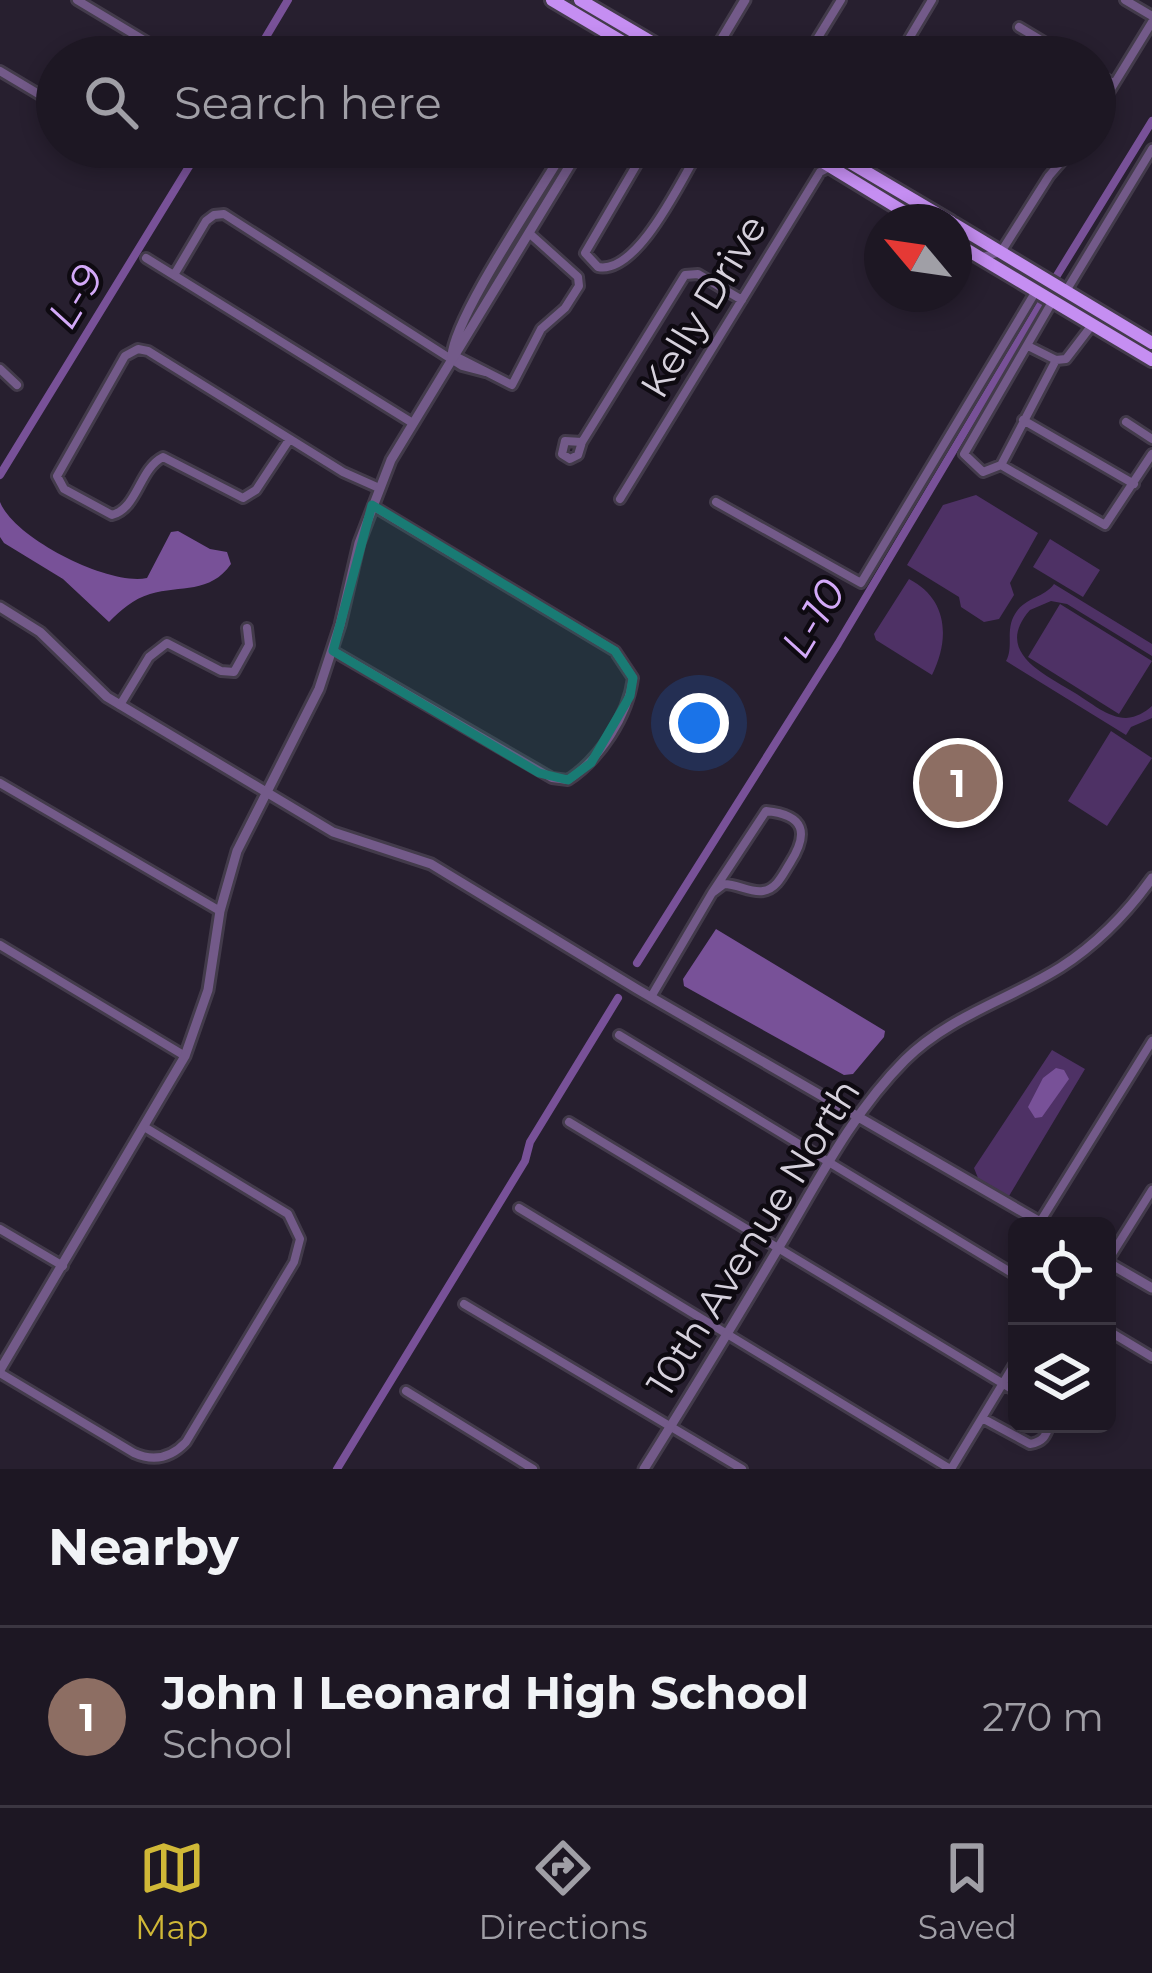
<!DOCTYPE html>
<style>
:root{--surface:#1d1723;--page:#25202b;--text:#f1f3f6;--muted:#a09fa6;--line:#3b3641;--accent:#d0b837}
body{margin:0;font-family:Montserrat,sans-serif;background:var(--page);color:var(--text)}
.controls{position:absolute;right:36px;bottom:36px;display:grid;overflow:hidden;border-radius:18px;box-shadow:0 6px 18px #0003}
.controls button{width:108px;height:108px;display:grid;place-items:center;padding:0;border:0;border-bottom:3px solid var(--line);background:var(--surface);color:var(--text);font:60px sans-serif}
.compass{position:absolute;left:864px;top:204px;width:108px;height:108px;border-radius:50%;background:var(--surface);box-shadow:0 6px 18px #0003;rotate:299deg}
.you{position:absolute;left:699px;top:723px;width:42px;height:42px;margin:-30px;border:9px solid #fff;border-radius:50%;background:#1a73e8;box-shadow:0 0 0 18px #1a73e833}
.badge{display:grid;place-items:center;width:78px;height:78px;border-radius:50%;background:var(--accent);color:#fff;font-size:39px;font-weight:700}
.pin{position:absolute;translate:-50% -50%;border:6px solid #fff;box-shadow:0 3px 12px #0006}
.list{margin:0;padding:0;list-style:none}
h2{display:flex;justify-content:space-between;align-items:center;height:156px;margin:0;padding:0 48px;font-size:51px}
h2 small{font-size:39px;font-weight:400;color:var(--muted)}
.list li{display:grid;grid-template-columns:78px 1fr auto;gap:36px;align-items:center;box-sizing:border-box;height:180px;padding:0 48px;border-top:3px solid var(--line)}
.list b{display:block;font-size:45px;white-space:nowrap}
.list p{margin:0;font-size:39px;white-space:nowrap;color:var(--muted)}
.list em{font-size:39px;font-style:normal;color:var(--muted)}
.icon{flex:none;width:66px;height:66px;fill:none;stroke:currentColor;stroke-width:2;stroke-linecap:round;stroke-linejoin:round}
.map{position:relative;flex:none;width:1152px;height:1469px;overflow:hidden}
.search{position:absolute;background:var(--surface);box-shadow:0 6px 18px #0003;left:36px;right:36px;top:36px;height:132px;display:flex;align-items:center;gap:30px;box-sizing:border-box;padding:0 42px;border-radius:66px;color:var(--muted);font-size:45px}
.sheet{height:336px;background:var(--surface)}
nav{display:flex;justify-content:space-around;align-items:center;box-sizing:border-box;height:168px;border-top:3px solid var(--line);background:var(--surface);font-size:33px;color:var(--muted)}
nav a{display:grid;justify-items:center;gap:6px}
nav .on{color:var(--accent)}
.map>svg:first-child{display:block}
.green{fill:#4e3165}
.water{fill:#785198}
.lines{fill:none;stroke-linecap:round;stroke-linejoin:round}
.canal{stroke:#785198;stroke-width:8}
.minor-casing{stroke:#433b4b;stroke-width:14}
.tertiary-casing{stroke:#433b4b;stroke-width:15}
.primary-casing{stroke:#433b4b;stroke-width:18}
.minor{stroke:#735a89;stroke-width:8}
.tertiary{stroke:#735a89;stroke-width:9}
.primary{stroke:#c58ef2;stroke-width:12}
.marked{fill:#197b74;fill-opacity:0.2;stroke:#197b74;stroke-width:9;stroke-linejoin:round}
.labels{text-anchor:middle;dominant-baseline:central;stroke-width:9;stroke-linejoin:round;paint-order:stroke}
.street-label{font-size:39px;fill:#d6d1dc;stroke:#0e0a11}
.water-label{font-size:42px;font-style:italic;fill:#d3a9f8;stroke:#0e0a11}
</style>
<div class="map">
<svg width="1152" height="1469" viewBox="0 0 1152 1469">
<rect width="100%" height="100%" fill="#271f2f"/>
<path class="green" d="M976 495 1038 533 1010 583 1014 595 999 619 984 622 961 607 959 597 907 565 943 505Z
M1050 539 1100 570 1083 597 1033 567Z
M909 579C948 599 950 639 932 675L876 640 874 634Z
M1054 584 1152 644V656L1067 604 1051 601 1030 610C993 652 1044 674 1075 693 1090 702 1108 718 1126 718 1137 717 1144 713 1152 706V718L1131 727 1126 735 1006 661C1014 647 1005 630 1015 614 1025 597 1044 598 1054 584Z
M1060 604 1152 661 1119 714 1028 657Z
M1111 731 1152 758 1107 826 1068 801Z
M1052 1050 1085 1069 1009 1196 978 1178 974 1168Z"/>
<path class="water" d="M0 502C14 538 108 586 147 578L171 532 178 531 210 549 227 552 231 564C210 594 181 585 150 594 133 599 121 610 109 622L63 579 4 543 0 537Z
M716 929 885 1031 884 1037 853 1074 844 1075 684 986 683 979Z
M1056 1068 1064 1070 1069 1079 1042 1117 1035 1118 1028 1107 1043 1078Z"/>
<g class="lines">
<path class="canal" d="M254 57 288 0
M1056 277 1152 121
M0 475 201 147
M637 963 838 644 1040 305
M337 1469 525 1161 530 1142 618 998"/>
<g class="minor-casing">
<path id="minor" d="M77 0 172 57
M1125 0 1152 16
M1019 27 1069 57
M806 57 841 0
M898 57 932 0
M0 71 57 105
M1095 72 1114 84
M1095 115 1152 22
M647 147 585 253 598 267C638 275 682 178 701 147
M982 257 1001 252 1049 176 1074 147
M146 258 411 422
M174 275 206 221 214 215 224 214 462 366 485 372
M1066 291 1152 149
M1052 302 964 454 983 472 1001 465 1105 525 1152 454
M1028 346 1056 360
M459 358 512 385 541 329 565 308 579 286 578 277 529 233
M1056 360 1066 359 1092 325
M0 369 17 385
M1023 420 1134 484
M1126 422 1152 439
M289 440 256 490 243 498 163 457C139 469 138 508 112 515L64 489 57 476 125 356 138 349 148 351 343 472 379 488
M582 442 565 441 562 454 570 459 578 455 582 442 685 275 698 274 742 300
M1001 465 1056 360
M620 499 820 172 837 163 849 162
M716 502 861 583 1036 291
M333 651 552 778 568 780C600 759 628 716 633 678L615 651 373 506
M120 705 149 657 167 643 221 671 234 672 249 645 247 628
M0 783 220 911
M0 945 185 1056
M651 997 712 893 724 884C738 884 750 893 763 891 777 889 783 874 790 863 809 833 805 815 766 811L712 893
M619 1035 1017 1276
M569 1122 1017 1392
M519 1208 950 1469
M1040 1222 1152 1041
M0 1229 63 1266
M1107 1262 1152 1190
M464 1304 742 1469
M1107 1330 1152 1357
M0 1373 134 1453C154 1462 171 1458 186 1442L294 1262 300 1239 288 1214 146 1128
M406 1391 533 1469
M982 1418 1030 1444C1043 1442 1046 1436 1050 1424
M951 1469 1017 1360"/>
</g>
<g class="tertiary-casing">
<path id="tertiary" d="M711 57 745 0
M452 356C454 317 542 189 566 147
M0 607 40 632 107 697 333 832 431 864 637 989 1047 1226
M1107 1262 1152 1288
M0 1370 185 1056 208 990 220 911 237 851 319 689 340 625 359 543 391 460 581 147
M644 1469C691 1394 737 1318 782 1242 819 1179 853 1112 905 1060 949 1016 1009 1000 1061 967 1098 943 1127 913 1152 878"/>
</g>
<g class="primary-casing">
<path id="primary" d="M552 0 648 57
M580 0 677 57
M798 147 921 222
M824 147 951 222
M954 224 1152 343
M954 242 1152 360"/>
</g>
<use href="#minor" class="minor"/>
<use href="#tertiary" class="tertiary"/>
<use href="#primary" class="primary"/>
</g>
<path class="marked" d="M372 505 615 651 633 678 630 696 591 763 568 780 539 773 333 651Z"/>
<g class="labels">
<g class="street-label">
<text transform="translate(703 306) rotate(-59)">Kelly Drive</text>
<text transform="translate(753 1237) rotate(-58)">10th Avenue North</text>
</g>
<g class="water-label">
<text transform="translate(75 296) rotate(-59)">L-9</text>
<text transform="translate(813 618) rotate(-59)">L-10</text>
</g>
</g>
</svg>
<div class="controls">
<button><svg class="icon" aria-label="locate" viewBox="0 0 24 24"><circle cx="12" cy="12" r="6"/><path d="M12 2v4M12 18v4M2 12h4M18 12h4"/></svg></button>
<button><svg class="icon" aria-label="layers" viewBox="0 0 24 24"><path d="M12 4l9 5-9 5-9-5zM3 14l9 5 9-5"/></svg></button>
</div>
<svg class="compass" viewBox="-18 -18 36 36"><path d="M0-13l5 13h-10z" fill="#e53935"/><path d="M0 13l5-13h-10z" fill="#a09fa6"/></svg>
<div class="you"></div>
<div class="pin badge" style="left:958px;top:783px;background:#8d6e63">1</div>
<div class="search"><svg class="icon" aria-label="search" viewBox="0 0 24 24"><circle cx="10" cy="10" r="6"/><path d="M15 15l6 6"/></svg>Search here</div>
</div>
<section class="sheet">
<h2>Nearby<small></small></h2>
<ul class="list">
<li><span class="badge" style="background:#8d6e63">1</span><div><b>John I Leonard High School</b><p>School</p></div><em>270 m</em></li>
</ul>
</section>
<nav>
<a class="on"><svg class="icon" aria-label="map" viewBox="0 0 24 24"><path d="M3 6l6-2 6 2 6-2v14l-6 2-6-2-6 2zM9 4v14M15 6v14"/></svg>Map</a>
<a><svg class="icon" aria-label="directions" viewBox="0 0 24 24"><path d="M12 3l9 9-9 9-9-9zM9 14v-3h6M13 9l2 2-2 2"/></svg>Directions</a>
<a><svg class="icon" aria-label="saved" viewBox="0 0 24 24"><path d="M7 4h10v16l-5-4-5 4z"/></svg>Saved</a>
</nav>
